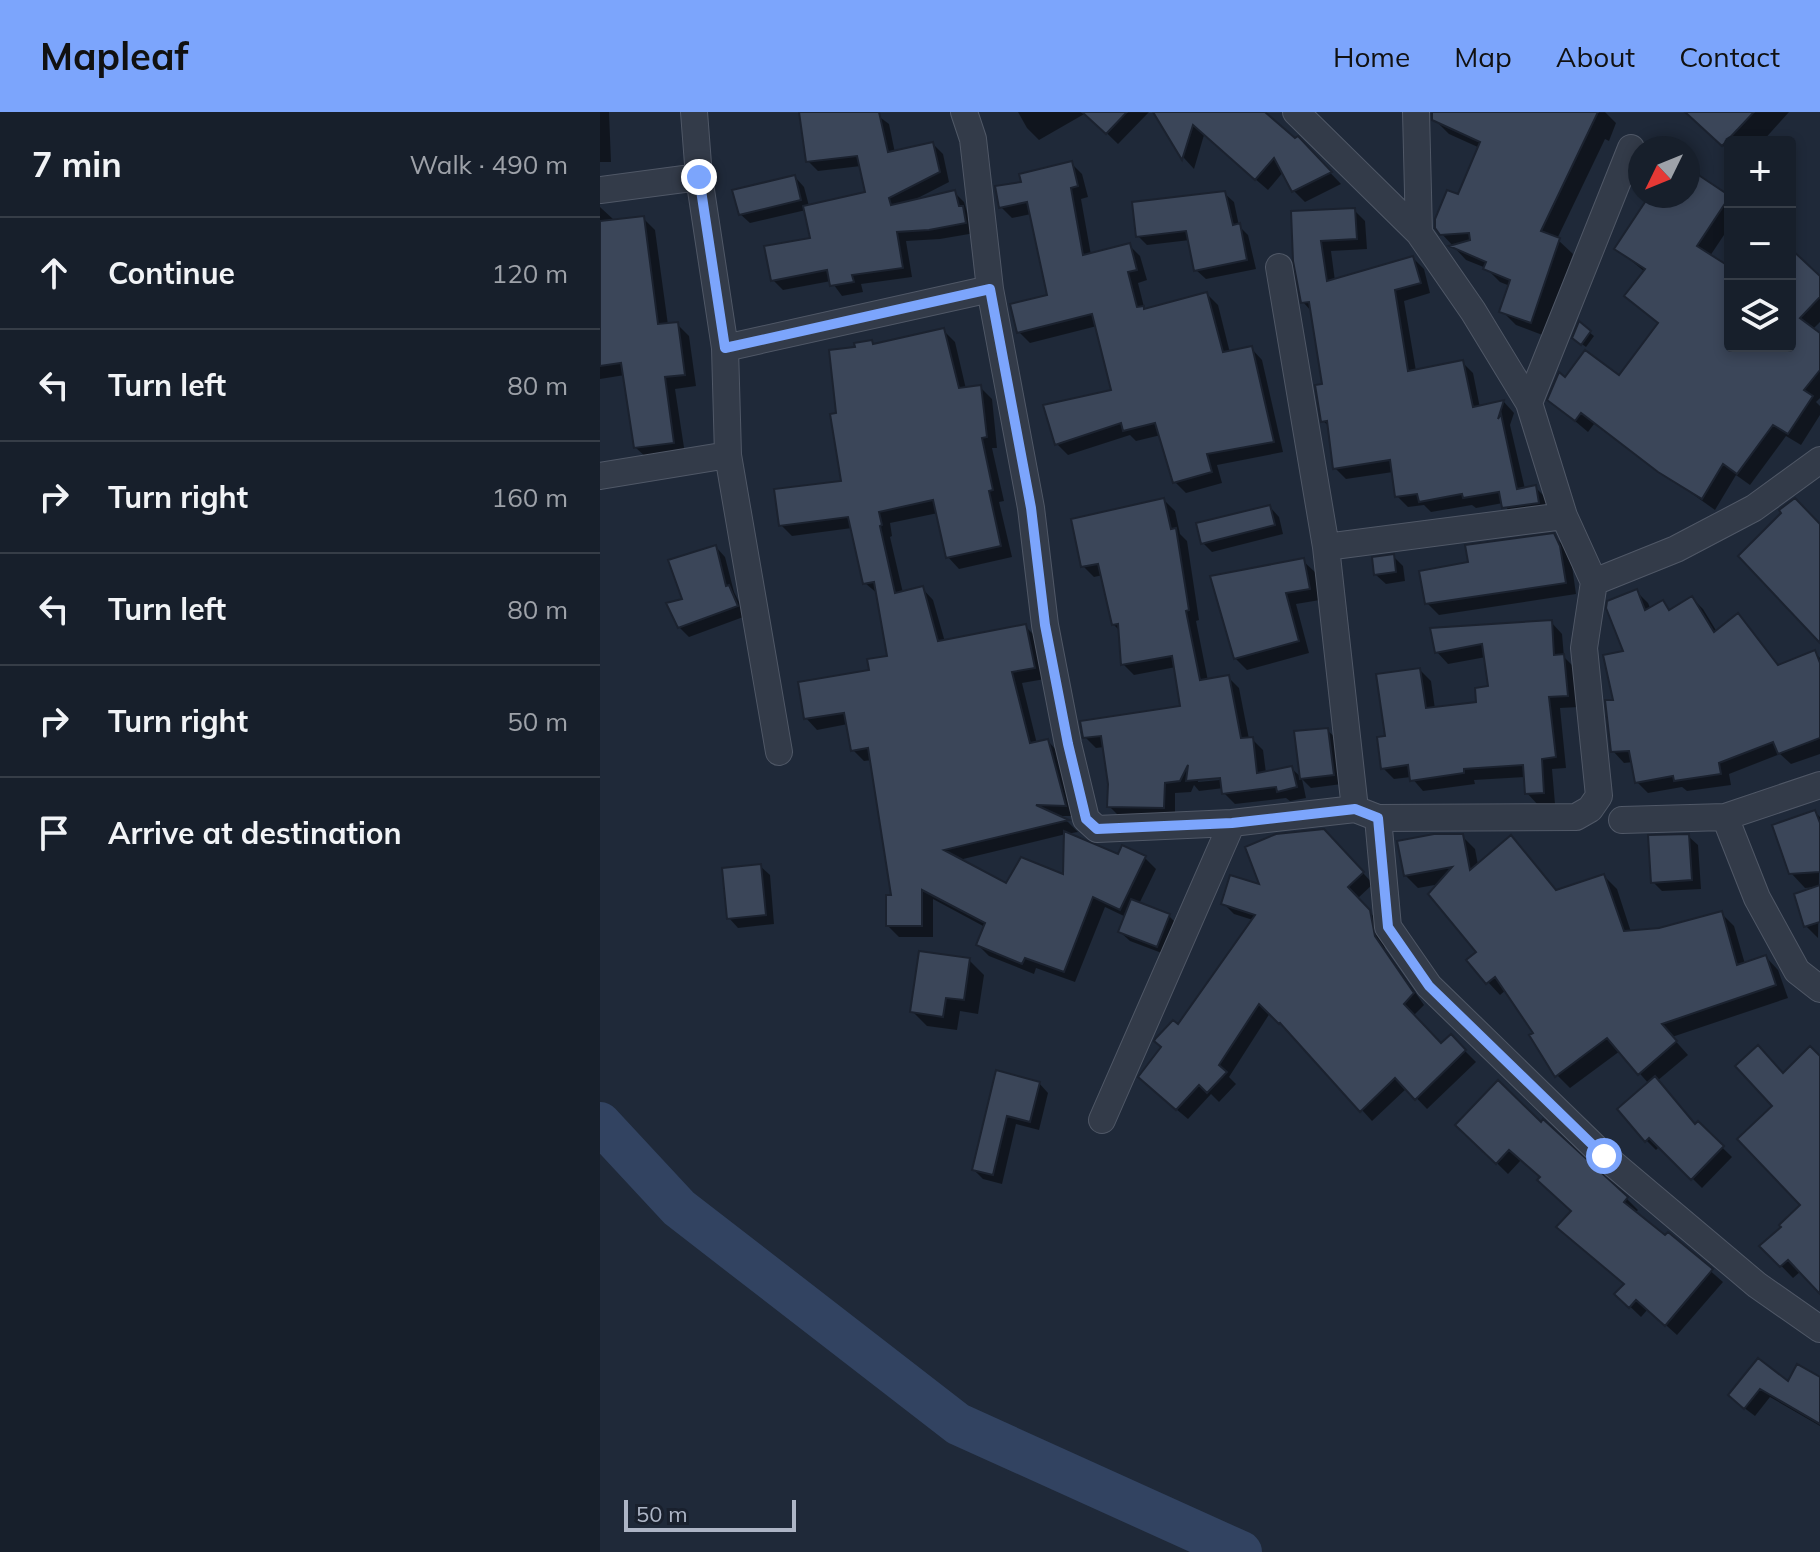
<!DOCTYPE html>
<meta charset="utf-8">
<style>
:root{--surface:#171f2b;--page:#202733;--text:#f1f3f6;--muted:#9ea2a9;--line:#363d47;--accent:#7ca5fc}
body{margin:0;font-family:Mulish,sans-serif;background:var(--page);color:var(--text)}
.controls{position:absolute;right:24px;top:24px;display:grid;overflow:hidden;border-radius:8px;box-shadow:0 4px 12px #0003}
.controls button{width:72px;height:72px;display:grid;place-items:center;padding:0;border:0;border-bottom:2px solid var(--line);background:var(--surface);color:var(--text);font:40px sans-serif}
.compass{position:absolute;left:1028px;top:24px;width:72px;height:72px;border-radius:50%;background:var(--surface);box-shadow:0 4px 12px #0003;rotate:227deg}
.scale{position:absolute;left:24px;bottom:20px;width:172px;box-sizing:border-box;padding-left:8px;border:4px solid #adb5c6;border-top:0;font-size:22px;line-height:28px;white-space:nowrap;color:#adb5c6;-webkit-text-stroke:6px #19202d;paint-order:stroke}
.stop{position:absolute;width:24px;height:24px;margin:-18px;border:6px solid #7ca5fc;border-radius:50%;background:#fff}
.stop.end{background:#7ca5fc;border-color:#fff;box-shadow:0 2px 8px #0008}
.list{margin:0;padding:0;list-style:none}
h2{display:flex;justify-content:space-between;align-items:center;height:104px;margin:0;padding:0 32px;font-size:34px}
h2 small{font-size:26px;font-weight:400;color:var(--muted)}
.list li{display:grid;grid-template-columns:52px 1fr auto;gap:24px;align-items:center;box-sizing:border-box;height:112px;padding:0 32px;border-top:2px solid var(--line)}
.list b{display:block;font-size:30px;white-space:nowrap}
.list em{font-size:26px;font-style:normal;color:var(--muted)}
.icon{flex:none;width:44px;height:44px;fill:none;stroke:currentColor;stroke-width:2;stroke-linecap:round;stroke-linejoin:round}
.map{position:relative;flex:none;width:1220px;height:1440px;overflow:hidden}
header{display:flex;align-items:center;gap:48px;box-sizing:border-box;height:112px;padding:0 40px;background:var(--accent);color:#111}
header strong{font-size:38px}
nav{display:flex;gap:44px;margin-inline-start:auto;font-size:28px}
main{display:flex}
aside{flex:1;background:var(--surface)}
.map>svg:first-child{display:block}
.shadow{fill:#0007;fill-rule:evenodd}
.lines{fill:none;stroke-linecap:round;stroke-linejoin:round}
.river{stroke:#324361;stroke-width:42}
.building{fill:#3b4659;stroke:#1b222f;stroke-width:2}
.street-casing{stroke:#505867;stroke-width:28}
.street{stroke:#333b49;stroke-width:26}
.route{stroke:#7ca5fc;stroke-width:10}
</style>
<header>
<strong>Mapleaf</strong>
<nav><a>Home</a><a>Map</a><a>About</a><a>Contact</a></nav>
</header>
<main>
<aside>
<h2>7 min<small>Walk · 490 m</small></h2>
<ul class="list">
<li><svg class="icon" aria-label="ahead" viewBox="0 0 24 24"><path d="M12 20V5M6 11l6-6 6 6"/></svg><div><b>Continue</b></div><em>120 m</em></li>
<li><svg class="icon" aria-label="left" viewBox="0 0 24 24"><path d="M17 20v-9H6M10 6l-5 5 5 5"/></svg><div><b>Turn left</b></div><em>80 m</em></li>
<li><svg class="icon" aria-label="right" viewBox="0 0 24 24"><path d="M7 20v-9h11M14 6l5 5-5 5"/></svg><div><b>Turn right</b></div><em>160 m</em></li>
<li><svg class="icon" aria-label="left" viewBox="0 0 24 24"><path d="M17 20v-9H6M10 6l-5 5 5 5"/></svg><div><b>Turn left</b></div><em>80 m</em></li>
<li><svg class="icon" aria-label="right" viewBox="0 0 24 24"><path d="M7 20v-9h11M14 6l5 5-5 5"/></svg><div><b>Turn right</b></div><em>50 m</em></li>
<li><svg class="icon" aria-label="arrive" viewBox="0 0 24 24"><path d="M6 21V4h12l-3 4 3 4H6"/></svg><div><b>Arrive at destination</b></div></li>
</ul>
</aside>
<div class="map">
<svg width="1220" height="1440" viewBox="0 0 1220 1440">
<rect width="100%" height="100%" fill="#1f2939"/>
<path class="shadow" d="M0 0H9L11 50H0Z
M201 0H273L289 12 295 41 333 32 343 42 349 70 314 88 354 80 364 90 367 100 372 106 375 121 340 127 306 129 312 165 261 172 263 180 242 184 231 169 183 178 173 168 213 127 206 98 150 111 140 102 195 65 204 75 209 94 267 82 261 54 218 59 208 49Z
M418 0H549L518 32 486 1 439 28 427 16Z
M556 0H662L695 29 698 27 741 72 705 90 694 79 684 59 668 78 604 23 594 57 584 46Z
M834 0H1005L1016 11 1009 29 1005 27 957 127 973 142 945 224 916 213 902 199 910 174 900 170 886 156 866 148 841 121 880 36 849 22 834 7Z
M1086 0H1189L1162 30H1130V40Z
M471 51 482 62 488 85 481 87 491 143 529 133 540 144 547 168 538 171 545 199 607 182 618 193 630 241 651 236 662 248 683 340 617 353 622 371 586 381 575 370 561 323 536 329 530 323 468 343 457 332 513 279 497 214 430 231 419 220 449 185 431 102 412 106 401 95 423 71Z
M1088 58 1130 87V114L1110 144 1130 156V234H1190V139L1220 167V210L1212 218 1220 224V286L1216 290 1220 294V303L1201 333 1186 324 1150 373 1136 363 1115 398 994 312 988 320 950 288 966 268 1019 266 1060 213 1027 184 1045 160 1017 137 1049 87 1047 84H1088Z
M624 81 634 90 639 114 648 123 656 157 606 167 596 158 590 128 547 133 538 124Z
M0 95 14 108 43 106 55 118 68 213 77 212 89 224 96 274 75 277 85 342 48 347 36 336 25 263 0 267Z
M754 98 765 109 767 137 731 139 735 169 813 146 824 157 830 181 804 189 816 259 862 250 873 261 880 296 904 290 914 301 910 313 925 377 935 375 946 386 949 401 914 406 903 391 876 396 872 393 831 400 824 393 808 395 797 384 793 360 746 367 735 356 730 315 723 309 725 274 712 200 703 190 695 149Z
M980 213 994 224 986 235 979 230Z
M343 218 355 230 366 277 380 275 392 287 397 336H392L404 389 399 390 412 445 359 457 348 445 338 401 290 411 292 424 290 425 303 481 322 476 333 488 345 530 425 514 437 526 445 567 422 571 437 632 448 629 459 641 476 704H455L468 710 478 720 466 722 519 745H544L556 757 539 792 569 804 578 813 567 843 530 829 520 820 526 805 505 795 475 870 436 856 434 862 389 844 378 833 385 815 333 787V825H299L288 814 294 785 272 648 264 649 253 638 248 612 217 618 206 606 289 546 278 482 265 471 252 416 192 424 181 413 243 370 238 303 257 237 271 230 275 234ZM466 722 465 765 407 774 359 748Z
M564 388 575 399 580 422 587 429 599 508 596 509 608 569 628 565 639 576 649 627H652L663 638 666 661 691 656 702 666 727 618 737 627 742 672 711 676 702 667 706 686 690 689 686 686 635 692 624 681V676L599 679 594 673 591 680 575 681V706L520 705 509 694 510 672 504 635 496 636 485 625 582 595 576 555 534 563 523 552 521 520 513 512 503 463 494 465 483 454ZM630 663V667L598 670V666Z
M670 395 679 405 683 422 612 440 603 431Z
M954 424 965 435 971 447 976 482 839 503 827 491 870 451Z
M116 435 125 445 134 480 146 504 89 525 79 515 84 488Z
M793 444 803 454 805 469 786 472 776 463Z
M703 449 715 460 720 488 696 492 709 541 647 558 635 546Z
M1037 480 1048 491 1051 498 1063 491 1071 499 1092 486 1103 497 1117 520 1138 504 1179 554 1214 540 1220 546V642L1191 652 1180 642 1129 662 1131 673 1087 679 1082 675 1048 681 1037 670 1033 650 1024 651 1013 639 1015 589Z
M951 510 962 522 964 545 975 556 979 595 960 596 966 656 952 657 955 692 938 693 927 681 925 665 874 668 875 672 823 679 811 665 794 667 783 656 788 625 820 558 831 569 835 597 878 592 890 576 886 545 848 552 837 540Z
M1215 700 1220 705 1218 826 1206 814 1216 775 1205 776 1191 761Z
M862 724 875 737 878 753 958 780 1004 764 1017 777 1031 820 1059 818 1121 801 1134 814 1145 852 1166 845 1178 858 1188 886 1072 925 1088 943 1057 969 1096 1014 1098 1012 1132 1045 1102 1076 1060 1034 1056 1038 1046 1028 1049 972 1020 939 970 976 957 963 936 921 906 878 900 883 888 870 879 840 840 772 818 776 805 763Z
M1088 724 1098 733 1101 777 1062 779 1053 770Z
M735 730 773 772 757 787 780 811 785 837 824 893 813 904 841 933 850 924 876 950 827 997 807 976 772 1009 692 921 670 901 629 965 636 972 619 990 611 982 588 1007 551 976 579 915 653 808 634 802 623 791 662 776Z
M160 754 170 763 174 812 138 816 129 806Z
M369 848 384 863 378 902 360 899 357 918 327 914 312 899Z
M1220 947V1179L1201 1159 1193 1166 1162 1134 1203 1093 1174 994 1183 963Z
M397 961 439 971 448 981 439 1018 416 1012 402 1072 383 1067 374 1058Z
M943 1010 1027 1087 1038 1098 1035 1101 1065 1126 1068 1122 1123 1170 1077 1223 1048 1197 1041 1205 1017 1182 1026 1173 973 1100 942 1066 921 1048 908 1062 858 1013H941Z
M1158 1249 1188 1272 1220 1267V1314L1170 1285 1155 1304 1139 1292Z"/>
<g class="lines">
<path class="river" d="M0 1011 79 1096 358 1312 641 1440"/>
</g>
<path class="building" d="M199 0H279L288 40 333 30 340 60 289 86 291 93 355 78 359 94H363L366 111 329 118 297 120 303 156 252 163 254 170 230 174 227 158 171 169 164 134 210 126 203 94 265 80 257 44 206 50Z
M482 0H527L506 22Z
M553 0H665L695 26 698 24 732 60 692 80 674 46 655 68 593 13 582 48Z
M832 0H998L941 119 960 126 931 211 899 200 910 168 883 157 886 150 849 134 870 128 869 121 840 123 835 116V107L847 78 858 82 880 30 832 8Z
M1085 0H1154L1122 34Z
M472 49 478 74 471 76 483 143 530 131 537 158 528 160 537 195 544 194V197L607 180 623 240 652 234 674 330 607 342 612 360 573 371 555 311 523 319 521 311 455 333 443 293 511 278 492 202 417 221 410 192 447 183 427 90 399 96 395 74 421 70 419 62Z
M1088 56 1130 84 1097 134 1130 155V234H1190V136L1220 164V185L1200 206 1220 221V258L1204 278 1213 284 1188 322 1173 313 1137 362 1123 352 1102 387 1058 360 981 301 975 309 947 288 959 260 965 265 985 238 1019 263 1058 211 1024 184 1045 157 1014 137 1049 84H1088Z
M195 63 201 88 139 103 132 78Z
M625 79 633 113 640 111 647 148 594 159 586 119 536 125 532 90Z
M755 96 757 127 721 129 727 169 813 144 821 171 795 178 808 259 863 248 873 295 904 288 898 307 901 302 917 377 936 373 939 391 902 396 899 380 863 386 862 382 819 390 817 382 795 385 790 348 733 357 727 309 721 310 715 273 722 272 709 190 701 191 693 149 691 99Z
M44 104 58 212 78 210 85 263 65 265 74 331 34 336 21 251 0 254V109Z
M979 209 991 219 981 233 972 226Z
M344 216 359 276 381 273 387 325 382 326 393 378 389 379 401 434 346 446 333 388 279 400 282 413 280 414 295 481 323 474 338 529 426 512 435 556 412 560 430 631 448 627 466 694 436 693 469 708 344 738 406 771 421 745 463 762 464 719 518 742 522 733 546 744 520 798 493 785 464 860 425 846 422 852 376 833 385 811 322 778V814H286V783H291L268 636 251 639 244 601 204 607 198 570 269 558 267 547 287 544 274 470 263 472 248 405 179 414 174 377 241 369 230 302 236 301 229 238 255 235 254 231 272 228 273 232Z
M564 386 571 417 576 416 589 498 586 499 600 568 629 563 641 626 653 625 657 661 692 654 697 675 677 680 676 675 622 682 620 666 586 669 588 653 580 669 565 671 564 696 507 695 508 672 501 624 483 626 480 609 580 594 572 544 521 553 518 512 512 513 498 452 481 455 471 407Z
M1195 386 1220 412V531L1138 444 1181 401 1179 398Z
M670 393 675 413 601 432 596 411Z
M954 421 960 434 966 471 825 492 819 459 868 450 865 433Z
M116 433 126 474 129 473 138 494 78 516 66 491 82 487 68 448Z
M794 442 796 460 774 463 772 445Z
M704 446 710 477 686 481 699 529 634 547 610 464Z
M1037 477 1045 498 1063 488 1069 498 1092 484 1114 520 1138 501 1178 553 1215 538 1220 551V626L1178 642 1173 630 1119 651 1121 662 1074 669 1073 664 1035 671 1029 639 1011 640 1005 588H1013L1003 543 1023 539 1006 496 1007 489Z
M952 508 954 543 964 542 968 584 949 585 956 645 942 647 944 681 925 682 923 653 864 657V661L810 669 808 653 781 657 777 625 785 624 776 562 820 556 826 596 876 590 875 576 888 574 882 532 835 541 830 516Z
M728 616 734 663 700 667 694 619Z
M1215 698 1220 711V760L1189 762 1172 713Z
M724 717 764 760 748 775 770 798 775 824 814 881 804 892 841 931 851 922 866 938 815 988 795 966 760 1000 680 911 679 912 659 892 619 953 627 960 607 981 599 973 576 998 538 965 561 935 554 929 556 926 573 908 578 912 655 803 621 792 630 763 659 772 645 735 676 722Z
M834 722H863L870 758 911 723 956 778 1004 762 1024 819 1059 816 1122 799 1137 853 1166 843 1176 873 1062 912 1077 929 1038 963 1007 926 955 965 929 923 933 921 895 865 886 872 866 848 876 840 828 782 852 755 804 764 797 729Z
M1089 722 1092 768 1051 771 1048 723Z
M161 752 166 803 127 807 122 756Z
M1220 773V810L1204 815 1194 782Z
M531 787 570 802 557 835 518 820Z
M319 839 370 846 364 888 346 886 343 905 310 900Z
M1158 933 1183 961 1210 934 1220 944V1182L1188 1148 1180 1155 1159 1134 1181 1115 1179 1113 1200 1093 1137 1027 1172 994 1135 954Z
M396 958 440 970 430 1010 407 1004 393 1063 372 1058Z
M1055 964 1095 1012 1098 1009 1124 1034 1091 1068 1049 1026 1045 1030 1017 997Z
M898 968 941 1010 943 1007 1028 1085 1024 1090 1065 1123 1068 1120 1113 1157 1065 1214 1036 1188 1029 1196 1014 1182 1024 1172 956 1115 971 1099 937 1068 940 1065 909 1038 896 1052 855 1013Z
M1158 1246 1188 1269 1197 1252 1220 1265V1312L1160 1277 1144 1297 1128 1283Z"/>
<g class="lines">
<g class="street-casing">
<path id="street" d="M94 0 99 65 125 236 128 343 179 640
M364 0 373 27 390 177 431 396 445 513 468 632 486 707 497 717 632 711 755 697 778 706 976 705 990 697 999 684 984 536 994 470 964 404 929 291 873 199 819 121 696 0
M816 0 819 121
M0 78 99 65
M679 155 726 435 755 697
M125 236 390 177
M929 291 1031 36
M0 364 128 343
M726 435 964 404
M994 470 1076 437 1154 396 1220 348
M1125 705 1157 786 1197 859 1220 877
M778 706 788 815 829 874 1004 1044 1157 1173 1220 1217
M1022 708 1125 705 1220 673
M502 1008 632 711"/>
</g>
<use href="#street" class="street"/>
</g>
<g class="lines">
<path class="route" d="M99 65 125 236 390 177 431 396 445 513 468 632 486 707 497 717 632 711 755 697 778 706 788 815 829 874 1004 1044"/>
</g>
</svg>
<div class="controls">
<button>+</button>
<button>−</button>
<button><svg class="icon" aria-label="layers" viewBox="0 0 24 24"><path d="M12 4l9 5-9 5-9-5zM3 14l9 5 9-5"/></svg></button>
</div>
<svg class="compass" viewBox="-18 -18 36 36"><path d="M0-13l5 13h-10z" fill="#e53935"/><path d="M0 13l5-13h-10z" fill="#9ea2a9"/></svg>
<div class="scale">50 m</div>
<div class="stop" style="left:1004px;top:1044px"></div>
<div class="stop end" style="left:99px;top:65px"></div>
</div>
</main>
